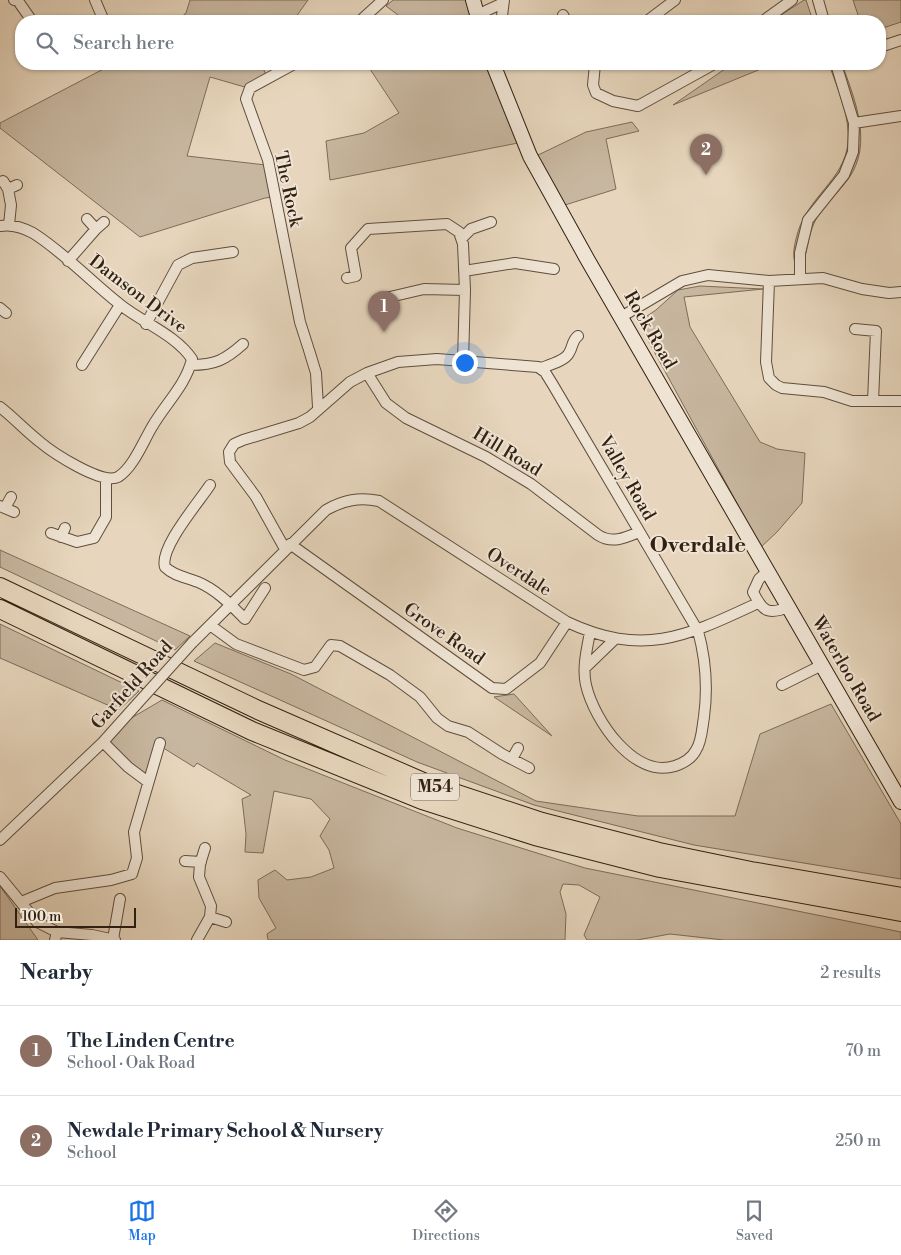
<!DOCTYPE html>
<meta charset="utf-8">
<style>
:root{--surface:#fff;--page:#f6f6f7;--text:#1f2937;--muted:#747a83;--line:#e0e1e3;--accent:#1a73e8}
body{margin:0;font-family:"Libre Bodoni",serif;background:var(--page);color:var(--text)}
.scale{position:absolute;left:15px;bottom:12px;width:121px;box-sizing:border-box;padding-left:5px;border:2px solid #322112;border-top:0;font-size:14px;line-height:18px;white-space:nowrap;color:#322112;-webkit-text-stroke:4px #efe4d4;paint-order:stroke}
.you{position:absolute;left:464px;top:362px;width:18px;height:18px;margin:-12px;border:4px solid #fff;border-radius:50%;background:#1a73e8;box-shadow:0 0 0 8px #1a73e833}
.badge{display:grid;place-items:center;width:32px;height:32px;border-radius:50%;background:var(--accent);color:#fff;font-size:16px;font-weight:700}
.pin{position:absolute;translate:-50% -41px;filter:drop-shadow(0 1px 2px #0008)}
.pin::after{content:'';position:absolute;top:26px;width:18px;height:15px;background:inherit;clip-path:polygon(0 0,100% 0,50% 100%)}
.list{margin:0;padding:0;list-style:none}
h2{display:flex;justify-content:space-between;align-items:center;height:65px;margin:0;padding:0 20px;font-size:21px}
h2 small{font-size:16px;font-weight:400;color:var(--muted)}
.list li{display:grid;grid-template-columns:32px 1fr auto;gap:15px;align-items:center;box-sizing:border-box;height:90px;padding:0 20px;border-top:1px solid var(--line)}
.list b{display:block;font-size:19px;white-space:nowrap}
.list p{margin:0;font-size:16px;white-space:nowrap;color:var(--muted)}
.list em{font-size:16px;font-style:normal;color:var(--muted)}
.icon{flex:none;width:28px;height:28px;fill:none;stroke:currentColor;stroke-width:2;stroke-linecap:round;stroke-linejoin:round}
.map{position:relative;flex:none;width:901px;height:940px;overflow:hidden}
.search{position:absolute;background:var(--surface);box-shadow:0 1px 4px #0004;left:15px;right:15px;top:15px;height:55px;display:flex;align-items:center;gap:12px;box-sizing:border-box;padding:0 18px;border-radius:20px;color:var(--muted);font-size:19px}
.sheet{height:245px;background:var(--surface)}
nav{display:flex;justify-content:space-around;align-items:center;box-sizing:border-box;height:70px;border-top:1px solid var(--line);background:var(--surface);font-size:14px;color:var(--muted)}
nav a{display:grid;justify-items:center;gap:2px}
nav .on{color:var(--accent)}
.map>svg:first-child{display:block}
.green{fill:#c8b7a0;stroke:#7d6c59}
.lines{fill:none;stroke-linecap:round;stroke-linejoin:round}
.street-casing{stroke:#5f4e3d;stroke-width:12}
.secondary-casing{stroke:#322112;stroke-width:16}
.highway-casing{stroke:#322112;stroke-width:20}
.street{stroke:#efe4d4;stroke-width:10}
.secondary{stroke:#efe4d4;stroke-width:14}
.highway{stroke:#e7d6bd;stroke-width:18}
.street-bridge-casing{stroke:#5f4e3d;stroke-width:12;stroke-linecap:butt}
.street-bridge{stroke:#efe4d4;stroke-width:10}
.labels{text-anchor:middle;dominant-baseline:central;stroke-width:4;stroke-linejoin:round;paint-order:stroke}
.shield{fill:#efe4d4;stroke:#6b5c4c;stroke-width:1}
.shield-label{font-size:16px;font-weight:bold;fill:#322112}
.street-label{font-size:18px;fill:#322112;stroke:#efe4d4}
.district-label{font-size:22px;font-weight:bold;fill:#322112;stroke:#efe4d4}
</style>
<div class="map">
<svg width="901" height="940" viewBox="0 0 901 940">
<rect width="100%" height="100%" fill="#e7d6bd"/>
<filter id="stains"><feTurbulence type="fractalNoise" baseFrequency=".004" numOctaves="4"/><feColorMatrix values="0 0 0 0 .2 0 0 0 0 .09 0 0 0 0 .02 0 0 0 .5 -.17"/></filter>
<radialGradient id="worn" r=".72"><stop offset=".6" stop-color="#630" stop-opacity="0"/><stop offset="1" stop-color="#630" stop-opacity=".3"/></radialGradient>
<path class="green" d="M190 0H308L293 21H177L186 13Z
M393 0H467L473 21H406L386 6Z
M804 0H806L813 21H772Z
M853 0H901V22L880 29V21H860Z
M113 64H261L269 81 255 90 210 77 187 156 266 165 274 197 265 198 140 237 0 128V123Z
M372 64H489L518 143 330 180 326 141 364 133 399 113 368 66Z
M732 64H773L673 105Z
M829 64H842C855 100 873 143 849 178 838 193 824 205 815 221 807 237 808 256 799 272 792 260 793 252 796 239 805 197 845 181 848 142 850 115 837 88 829 64Z
M632 122 639 131 606 139 616 189 565 205 536 156 586 132Z
M700 286 763 289 684 297 690 327 760 442 777 449 805 453 802 503 777 532 761 547 638 322 656 310 678 290Z
M0 550 190 636 175 650 0 567Z
M0 624 139 691 119 710 0 658Z
M215 643 291 674 536 801 638 816H735L760 734 831 704 901 824V879L694 845 534 805 417 762 194 661Z
M514 694 552 736 494 697Z
M162 700 285 760 457 828 585 868 901 932V940H724L670 934 637 940H587L584 935 600 897 579 885 563 884 560 892 566 914 565 940H268L267 934 276 928 259 898 258 880 275 870 287 880 311 877 334 868 329 850 320 836 330 819 311 799 274 791 263 853 245 852 246 834 242 799 251 795 197 763 194 767 157 744 147 773 142 774 109 741 133 717Z
M0 886 38 940H0Z"/>
<g class="lines">
<g class="street-casing">
<path id="street" d="M14 0 18 1 32 21
M95 0 104 21
M818 0 824 21
M477 15 503 3
M563 15 566 21
M502 16 504 0
M360 21 383 0
M647 21 675 0
M763 21 792 0
M880 47 901 40
M294 64 250 88 246 99 268 160 300 322 308 347
M595 64 593 85 596 93 613 101 638 106 714 64
M854 123 901 116
M3 181 8 189 17 185
M8 189 11 205 9 225
M87 219 96 229 104 222
M0 226C12 224 22 227 33 233 65 253 92 283 122 306 144 323 177 336 192 359 186 385 165 404 152 427 143 442 133 468 118 477 102 485 53 453 40 442 26 431 14 418 0 407
M462 238 471 229 491 222
M68 261 96 229
M464 271 515 263 554 269
M347 278 356 276 351 248 368 229 447 224 459 232 463 244 465 290 463 361
M800 278V253L808 220 844 175 853 152 854 123 836 64
M769 281 766 362 769 378 776 385 782 388 824 392 852 401H901
M377 300 424 289 465 290
M0 308 6 313
M621 317 682 281 708 275 769 281 823 278 862 289 889 293 901 292
M146 324 178 265 192 258 233 252
M855 329 876 331 873 401
M309 350 316 373 318 407
M82 365 120 305
M191 365C215 365 225 360 243 344
M541 368C549 365 565 361 569 353 573 347 572 340 578 336
M367 373 386 403 406 418 486 457 531 484 598 535C612 544 625 538 639 532
M210 485C199 502 159 548 165 567 174 576 186 577 198 582 217 590 231 605 245 619L265 588
M0 506 14 512
M5 508 11 497
M51 533 77 542 94 538 106 517V479
M61 537 65 528
M290 544 492 688 506 689 540 663 567 622
M285 549 256 497 230 462 229 452 234 444 243 440 299 423 310 417 350 382 367 373 398 362 437 359 538 367 545 372 553 385 698 631C706 660 708 687 704 717 702 728 702 741 696 750 692 758 684 763 675 766 634 779 594 720 586 685 582 668 587 649 590 632
M768 571 759 579 753 592C763 612 768 615 789 607
M210 625 236 644 304 670 315 667 331 645 340 646 390 675 420 697 437 718 448 726 468 732 502 754 529 768
M192 643 326 510C344 500 359 497 379 501L567 622C644 658 687 636 758 603
M585 668 615 639
M782 685 822 665
M103 742 128 767 148 782
M512 759 518 748
M0 840 103 742 137 704
M185 861 201 862
M0 877 37 922 57 932 55 940
M21 902 55 888 111 880 132 874 137 858 134 832 160 743
M210 917 226 922
M57 932 92 935 115 940
M113 939 120 899
M197 940 210 917 211 906 199 877 200 864 205 848"/>
</g>
<g class="secondary-casing">
<path id="secondary" d="M473 0 479 21
M493 64 530 156 586 257 901 802"/>
</g>
<g class="highway-casing">
<path id="highway" d="M0 587 258 710 430 785 542 822 659 852 751 871 901 897
M0 609 252 731 422 800 535 836 660 868 901 912"/>
</g>
<use href="#street" class="street"/>
<use href="#secondary" class="secondary"/>
<use href="#highway" class="highway"/>
<g class="street-bridge-casing">
<path id="street-bridge" d="M137 704 192 643"/>
</g>
<use href="#street-bridge" class="street-bridge"/>
</g>
<g class="labels">
<rect class="shield" x="411" y="773.5" width="48" height="27" rx="4"/>
<g class="shield-label">
<text x="435" y="787">M54</text>
</g>
<g class="street-label">
<text transform="translate(288 189) rotate(78)">The Rock</text>
<text transform="translate(138 294) rotate(37)">Damson Drive</text>
<text transform="translate(650 330) rotate(60)">Rock Road</text>
<text transform="translate(507 452) rotate(31)">Hill Road</text>
<text transform="translate(627 478) rotate(60)">Valley Road</text>
<text transform="translate(519 572) rotate(33)">Overdale</text>
<text transform="translate(444 634) rotate(35)">Grove Road</text>
<text transform="translate(846 669) rotate(60)">Waterloo Road</text>
<text transform="translate(132 685) rotate(-48)">Garfield Road</text>
</g>
<g class="district-label">
<text x="698" y="545">Overdale</text>
</g>
</g>
<rect width="100%" height="100%" filter="url(#stains)"/>
<rect width="100%" height="100%" fill="url(#worn)"/>
</svg>
<div class="scale">100 m</div>
<div class="you"></div>
<div class="pin badge" style="left:384px;top:332px;background:#8d6e63">1</div>
<div class="pin badge" style="left:706px;top:175px;background:#8d6e63">2</div>
<div class="search"><svg class="icon" aria-label="search" viewBox="0 0 24 24"><circle cx="10" cy="10" r="6"/><path d="M15 15l6 6"/></svg>Search here</div>
</div>
<section class="sheet">
<h2>Nearby<small>2 results</small></h2>
<ul class="list">
<li><span class="badge" style="background:#8d6e63">1</span><div><b>The Linden Centre</b><p>School · Oak Road</p></div><em>70 m</em></li>
<li><span class="badge" style="background:#8d6e63">2</span><div><b>Newdale Primary School &amp; Nursery</b><p>School</p></div><em>250 m</em></li>
</ul>
</section>
<nav>
<a class="on"><svg class="icon" aria-label="map" viewBox="0 0 24 24"><path d="M3 6l6-2 6 2 6-2v14l-6 2-6-2-6 2zM9 4v14M15 6v14"/></svg>Map</a>
<a><svg class="icon" aria-label="directions" viewBox="0 0 24 24"><path d="M12 3l9 9-9 9-9-9zM9 14v-3h6M13 9l2 2-2 2"/></svg>Directions</a>
<a><svg class="icon" aria-label="saved" viewBox="0 0 24 24"><path d="M7 4h10v16l-5-4-5 4z"/></svg>Saved</a>
</nav>
